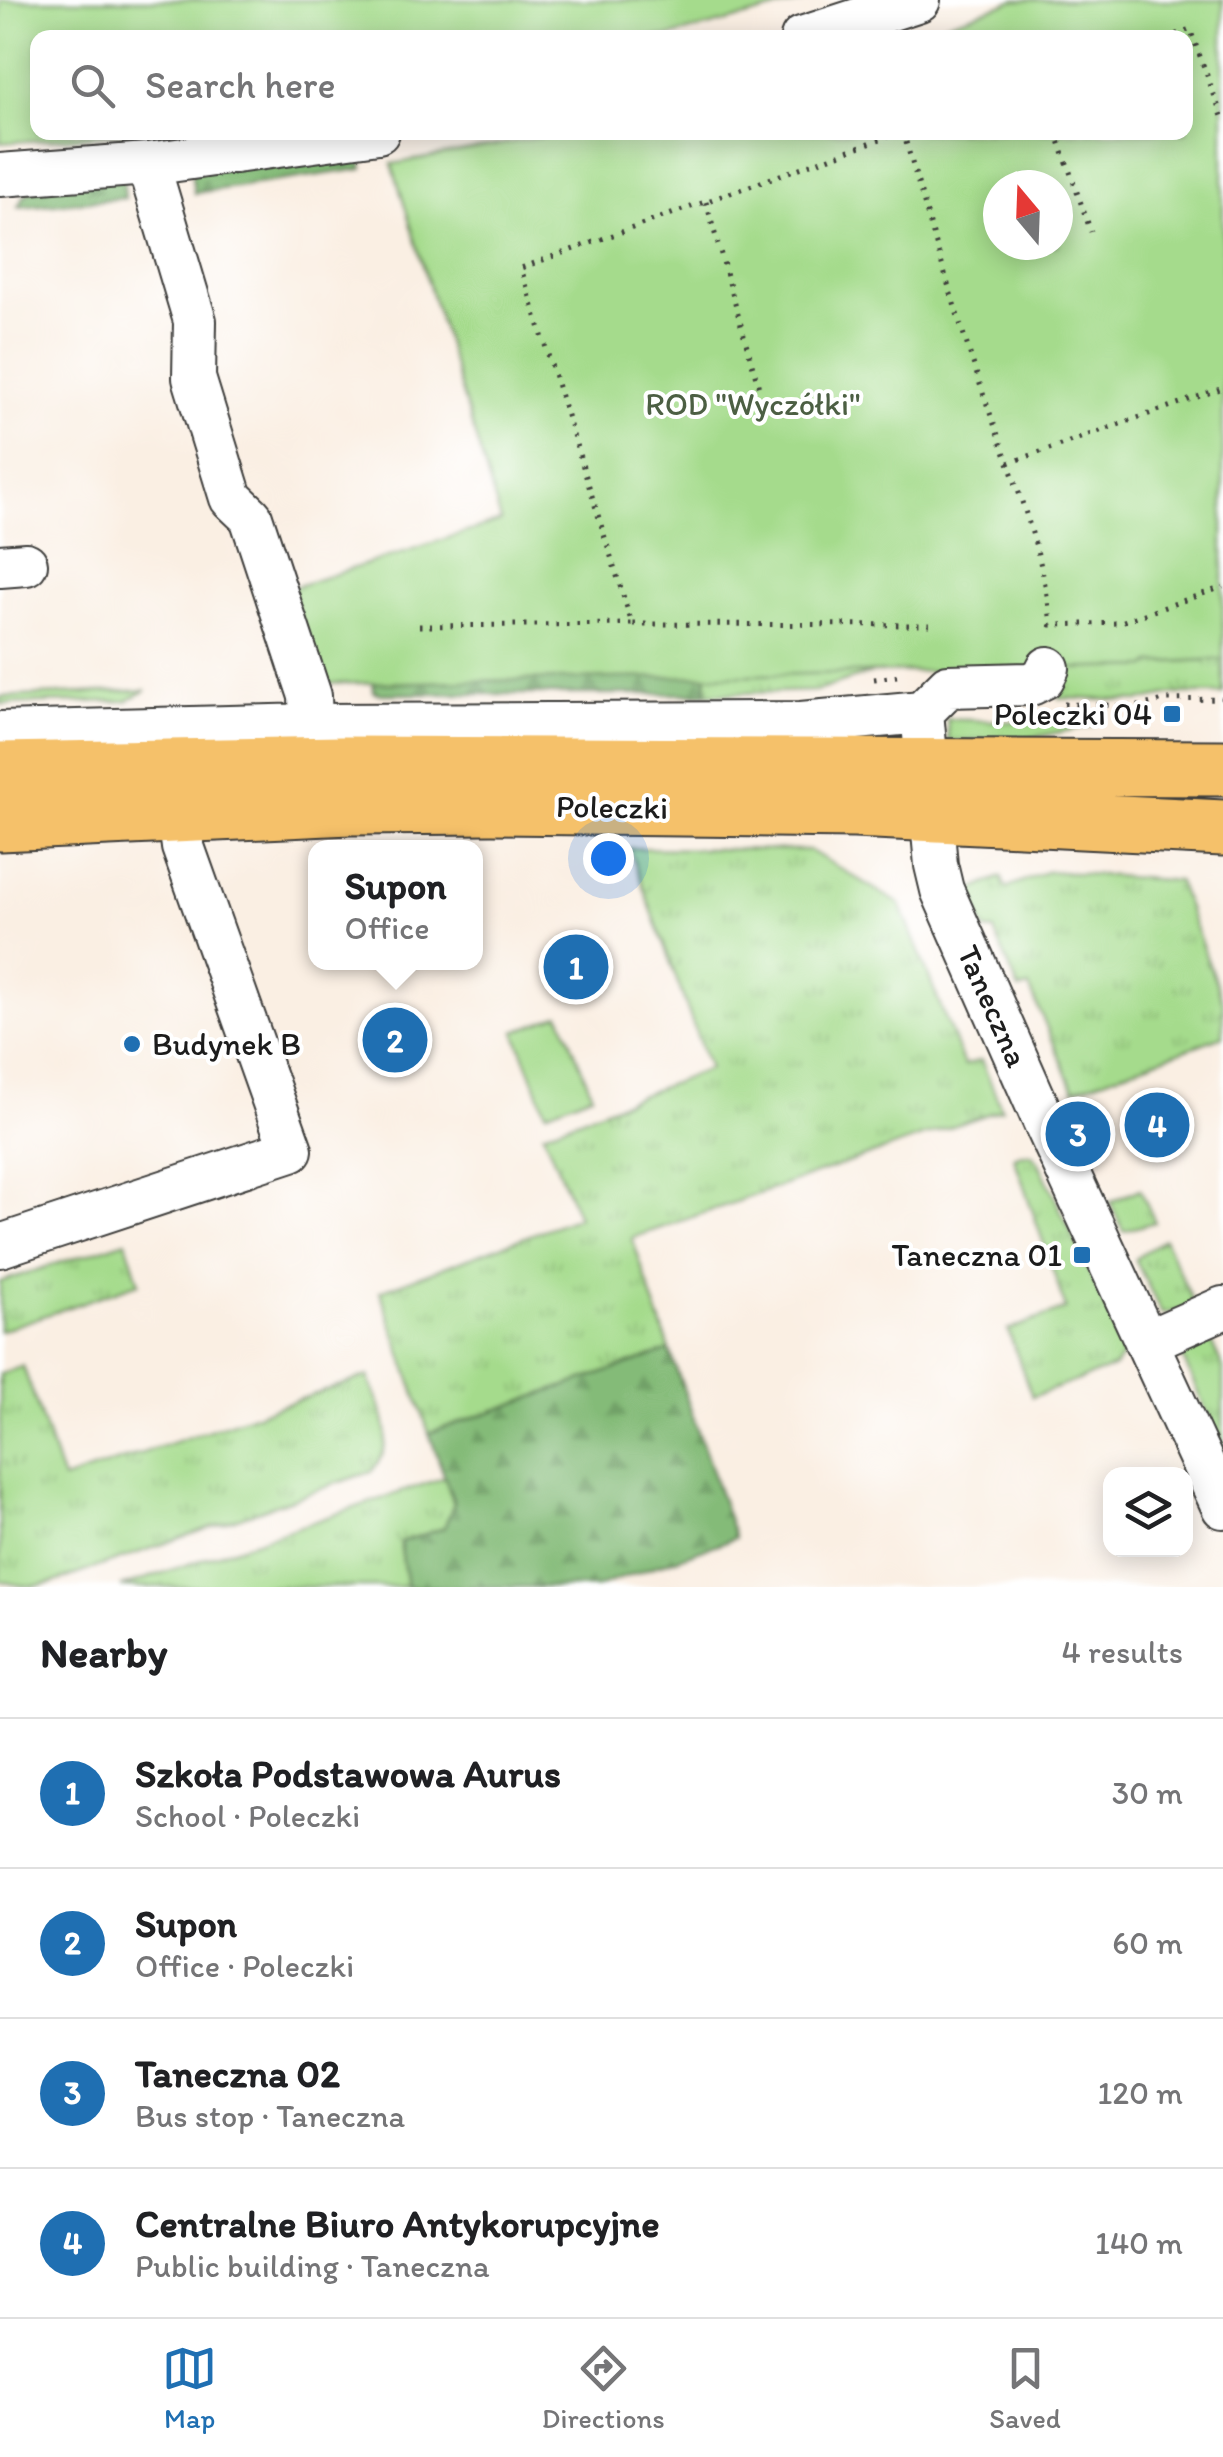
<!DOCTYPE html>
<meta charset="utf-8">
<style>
:root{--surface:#fff;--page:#f6f6f6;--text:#202124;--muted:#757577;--line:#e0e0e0;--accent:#1f6fb2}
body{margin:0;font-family:Itim,sans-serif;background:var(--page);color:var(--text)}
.controls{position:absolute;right:30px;bottom:30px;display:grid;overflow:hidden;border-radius:20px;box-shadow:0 5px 25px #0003}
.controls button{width:90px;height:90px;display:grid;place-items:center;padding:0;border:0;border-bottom:2px solid var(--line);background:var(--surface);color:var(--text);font:50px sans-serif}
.compass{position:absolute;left:983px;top:170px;width:90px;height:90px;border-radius:50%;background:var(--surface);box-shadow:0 5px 25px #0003;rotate:341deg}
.you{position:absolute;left:608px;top:858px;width:35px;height:35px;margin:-25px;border:8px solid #fff;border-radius:50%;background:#1a73e8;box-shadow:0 0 0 15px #1a73e833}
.badge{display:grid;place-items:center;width:65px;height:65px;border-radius:50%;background:var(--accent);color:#fff;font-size:32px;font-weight:700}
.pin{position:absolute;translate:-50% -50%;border:5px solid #fff;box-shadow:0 2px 10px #0006}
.popup{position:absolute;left:308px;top:840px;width:175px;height:130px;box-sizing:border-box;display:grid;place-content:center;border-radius:20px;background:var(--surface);filter:drop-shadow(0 2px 8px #0005);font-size:32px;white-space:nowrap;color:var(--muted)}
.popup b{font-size:38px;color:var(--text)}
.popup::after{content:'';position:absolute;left:50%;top:100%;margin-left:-20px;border:20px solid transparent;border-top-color:var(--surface)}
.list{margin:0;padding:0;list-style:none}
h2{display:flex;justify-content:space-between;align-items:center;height:130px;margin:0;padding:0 40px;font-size:42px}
h2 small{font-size:32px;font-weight:400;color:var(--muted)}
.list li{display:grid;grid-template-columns:65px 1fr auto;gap:30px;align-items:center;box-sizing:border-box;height:150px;padding:0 40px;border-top:2px solid var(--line)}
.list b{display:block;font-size:38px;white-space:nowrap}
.list p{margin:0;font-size:32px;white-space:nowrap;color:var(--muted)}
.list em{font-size:32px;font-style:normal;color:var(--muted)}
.icon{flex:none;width:55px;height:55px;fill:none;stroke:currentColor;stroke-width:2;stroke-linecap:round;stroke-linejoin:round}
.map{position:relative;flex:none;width:1223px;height:1587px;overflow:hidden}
.search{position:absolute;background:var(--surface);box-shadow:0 5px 25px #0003;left:30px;right:30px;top:30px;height:110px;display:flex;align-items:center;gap:25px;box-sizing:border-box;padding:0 35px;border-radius:20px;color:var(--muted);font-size:38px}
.sheet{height:730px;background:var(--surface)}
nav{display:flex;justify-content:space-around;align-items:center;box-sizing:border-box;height:140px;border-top:2px solid var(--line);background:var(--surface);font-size:28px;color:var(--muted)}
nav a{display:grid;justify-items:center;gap:5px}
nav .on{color:var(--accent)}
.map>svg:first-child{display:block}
.grass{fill:url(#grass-tufts);stroke:#607c54;stroke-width:2.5}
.forest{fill:url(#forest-firs);stroke:#506c4a;stroke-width:2.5}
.garden{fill:#a5db8c;stroke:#607c54;stroke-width:2.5;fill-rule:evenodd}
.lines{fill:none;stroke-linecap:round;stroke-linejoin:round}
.minor-casing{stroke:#3d3c3a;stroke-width:46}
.major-casing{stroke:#3d3c3a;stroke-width:59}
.path{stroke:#3d3c3a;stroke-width:5;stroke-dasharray:2.5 8;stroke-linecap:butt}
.minor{stroke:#fff;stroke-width:42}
.major{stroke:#f5c16b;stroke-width:55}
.poi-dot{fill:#1f6fb2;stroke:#fff;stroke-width:4}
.labels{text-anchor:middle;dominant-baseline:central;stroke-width:8;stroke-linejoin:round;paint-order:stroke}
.park-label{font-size:32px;fill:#4c5f43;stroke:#fff}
.poi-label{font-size:32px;fill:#1c1c1c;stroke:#fff;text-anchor:end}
.street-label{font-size:32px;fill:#1c1c1c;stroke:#fff}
</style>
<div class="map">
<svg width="1223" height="1587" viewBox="0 0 1223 1587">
<defs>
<pattern id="grass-tufts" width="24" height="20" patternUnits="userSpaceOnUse" patternTransform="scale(2.5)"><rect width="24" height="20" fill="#a5db8c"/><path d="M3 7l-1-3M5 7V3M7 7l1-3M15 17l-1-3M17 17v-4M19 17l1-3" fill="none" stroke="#8dbb78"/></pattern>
<pattern id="forest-firs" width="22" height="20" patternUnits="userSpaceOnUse" patternTransform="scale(2.5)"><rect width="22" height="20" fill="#84bb78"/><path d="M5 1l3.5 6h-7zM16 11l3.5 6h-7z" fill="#71a067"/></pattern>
</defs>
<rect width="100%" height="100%" fill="#fff"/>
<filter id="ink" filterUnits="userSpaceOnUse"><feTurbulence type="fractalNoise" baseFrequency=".01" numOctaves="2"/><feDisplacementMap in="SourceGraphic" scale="20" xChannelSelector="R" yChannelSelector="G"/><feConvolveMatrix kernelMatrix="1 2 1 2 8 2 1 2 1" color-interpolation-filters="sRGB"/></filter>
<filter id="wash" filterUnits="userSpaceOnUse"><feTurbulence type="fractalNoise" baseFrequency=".0048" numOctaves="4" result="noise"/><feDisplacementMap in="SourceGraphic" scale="40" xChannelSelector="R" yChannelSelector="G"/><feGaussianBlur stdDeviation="2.25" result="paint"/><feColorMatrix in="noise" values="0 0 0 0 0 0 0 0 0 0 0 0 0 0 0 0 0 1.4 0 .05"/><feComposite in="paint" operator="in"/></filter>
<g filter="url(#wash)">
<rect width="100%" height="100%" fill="#faefe3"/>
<path class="grass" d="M1223 659V694H1173L1138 701 1059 698 1061 667H1147L1152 663Z
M877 671 817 691 707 694 706 675Z
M147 690 127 701 0 704V697Z
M947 719 1095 725 1031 738 948 741Z
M629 848 809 850 900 904 964 1065 981 1060 1002 1109 632 1238 670 1350 429 1433 380 1291 578 1217 543 1133 709 1069Z
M1048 871 1178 881 1223 1002V1036L1074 1090 1029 987 1019 990 994 931 985 930 968 892 1001 877 1006 888Z
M1021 1154H1032L1038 1161 1126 1351 1115 1367 1032 1397 1008 1330 1066 1309 1014 1157Z
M1140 1189 1155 1222 1123 1231 1110 1202Z
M1164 1239 1196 1308 1162 1314 1135 1259Z
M126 1241 139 1283 0 1331V1282Z
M1207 1333 1223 1368V1449L1180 1352 1184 1345Z
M23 1366 63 1480 368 1376C381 1412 400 1438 372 1471L55 1582C37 1587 17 1587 0 1580V1374Z
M445 1477 454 1503 444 1528 400 1542 407 1587H121Z"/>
<path class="forest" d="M359 149 363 169 194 193 191 170Z
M123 177 125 198 18 207 24 196 36 186Z
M706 675 707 694H381L374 692 373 683Z
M670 1350 735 1538 597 1587H407L400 1542 444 1528 454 1503 429 1433Z"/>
<path class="garden" d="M0 0H811L669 37 38 38V132L138 133 0 143Z
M1016 0H1223V659L1152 663 1147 667 318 684 291 588 501 521 392 164 568 132H1186V38L905 37ZM998 185H1058V245H998Z
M560 1014 592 1094 546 1112 515 1032Z"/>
</g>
<g filter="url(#ink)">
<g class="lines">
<g class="minor-casing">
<path id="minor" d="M802 38 919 0
M148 164 195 321 194 378 231 498 251 517 310 696 311 725
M0 175 148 164 378 132
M0 566 26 564
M922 712 948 686 1031 684 1043 678 1048 668
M0 733 311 725 801 723 922 712 936 865 942 890 1045 1123 1223 1507
M0 1246 291 1150 183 847 179 816
M1146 1342 1223 1308"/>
</g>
<g class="major-casing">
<path id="major" d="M0 770 342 764 1223 768
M0 823 350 807 492 806 855 810 1223 828"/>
</g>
<path class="path" d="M1166 38 1190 29 1223 119
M900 132 521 268 632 624 936 625
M903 132C927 213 950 295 977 375 1003 456 1043 539 1051 625L1118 623 1223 587
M1056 132 1091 232
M706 202 759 388
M1009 463 1223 388
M419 626 632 624
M874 679 897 676
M1064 704 1139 706 1164 700 1223 699"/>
<use href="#minor" class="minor"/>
<use href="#major" class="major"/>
</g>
</g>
<g class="poi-dot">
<rect x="1162" y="704" width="20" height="20" rx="5"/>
<circle cx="132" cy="1044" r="10"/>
<rect x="1072" y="1245" width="20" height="20" rx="5"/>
</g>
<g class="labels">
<g class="park-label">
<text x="753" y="404">ROD "Wyczółki"</text>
</g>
<g class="poi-label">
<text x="1152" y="714">Poleczki 04</text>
<text x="152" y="1044" text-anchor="start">Budynek B</text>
<text x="1062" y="1255">Taneczna 01</text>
</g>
<g class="street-label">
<text transform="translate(612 807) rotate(1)">Poleczki</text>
<text transform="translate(993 1006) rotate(66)">Taneczna</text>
</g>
</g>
</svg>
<div class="controls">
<button><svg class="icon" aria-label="layers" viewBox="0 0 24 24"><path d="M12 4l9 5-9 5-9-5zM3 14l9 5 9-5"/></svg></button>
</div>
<svg class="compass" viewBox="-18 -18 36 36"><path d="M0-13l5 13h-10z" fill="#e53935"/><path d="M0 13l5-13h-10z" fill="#757577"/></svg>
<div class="you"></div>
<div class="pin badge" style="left:576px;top:967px">1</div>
<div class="pin badge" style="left:395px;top:1040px">2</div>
<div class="popup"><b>Supon</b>Office</div>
<div class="pin badge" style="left:1078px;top:1134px">3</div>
<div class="pin badge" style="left:1157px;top:1125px">4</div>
<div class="search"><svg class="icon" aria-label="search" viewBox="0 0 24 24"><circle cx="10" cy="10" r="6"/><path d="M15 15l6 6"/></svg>Search here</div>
</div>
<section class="sheet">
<h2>Nearby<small>4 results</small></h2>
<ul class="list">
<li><span class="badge">1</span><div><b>Szkoła Podstawowa Aurus</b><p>School · Poleczki</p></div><em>30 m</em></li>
<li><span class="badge">2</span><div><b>Supon</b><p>Office · Poleczki</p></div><em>60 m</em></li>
<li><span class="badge">3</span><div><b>Taneczna 02</b><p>Bus stop · Taneczna</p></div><em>120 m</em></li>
<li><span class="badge">4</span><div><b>Centralne Biuro Antykorupcyjne</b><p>Public building · Taneczna</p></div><em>140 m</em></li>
</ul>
</section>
<nav>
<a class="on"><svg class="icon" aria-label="map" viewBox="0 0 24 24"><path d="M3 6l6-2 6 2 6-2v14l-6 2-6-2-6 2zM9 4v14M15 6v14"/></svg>Map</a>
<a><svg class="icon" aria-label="directions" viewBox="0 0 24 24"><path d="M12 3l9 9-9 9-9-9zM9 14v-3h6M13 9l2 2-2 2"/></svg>Directions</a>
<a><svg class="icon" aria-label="saved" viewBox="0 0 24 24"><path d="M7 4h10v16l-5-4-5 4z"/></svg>Saved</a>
</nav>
